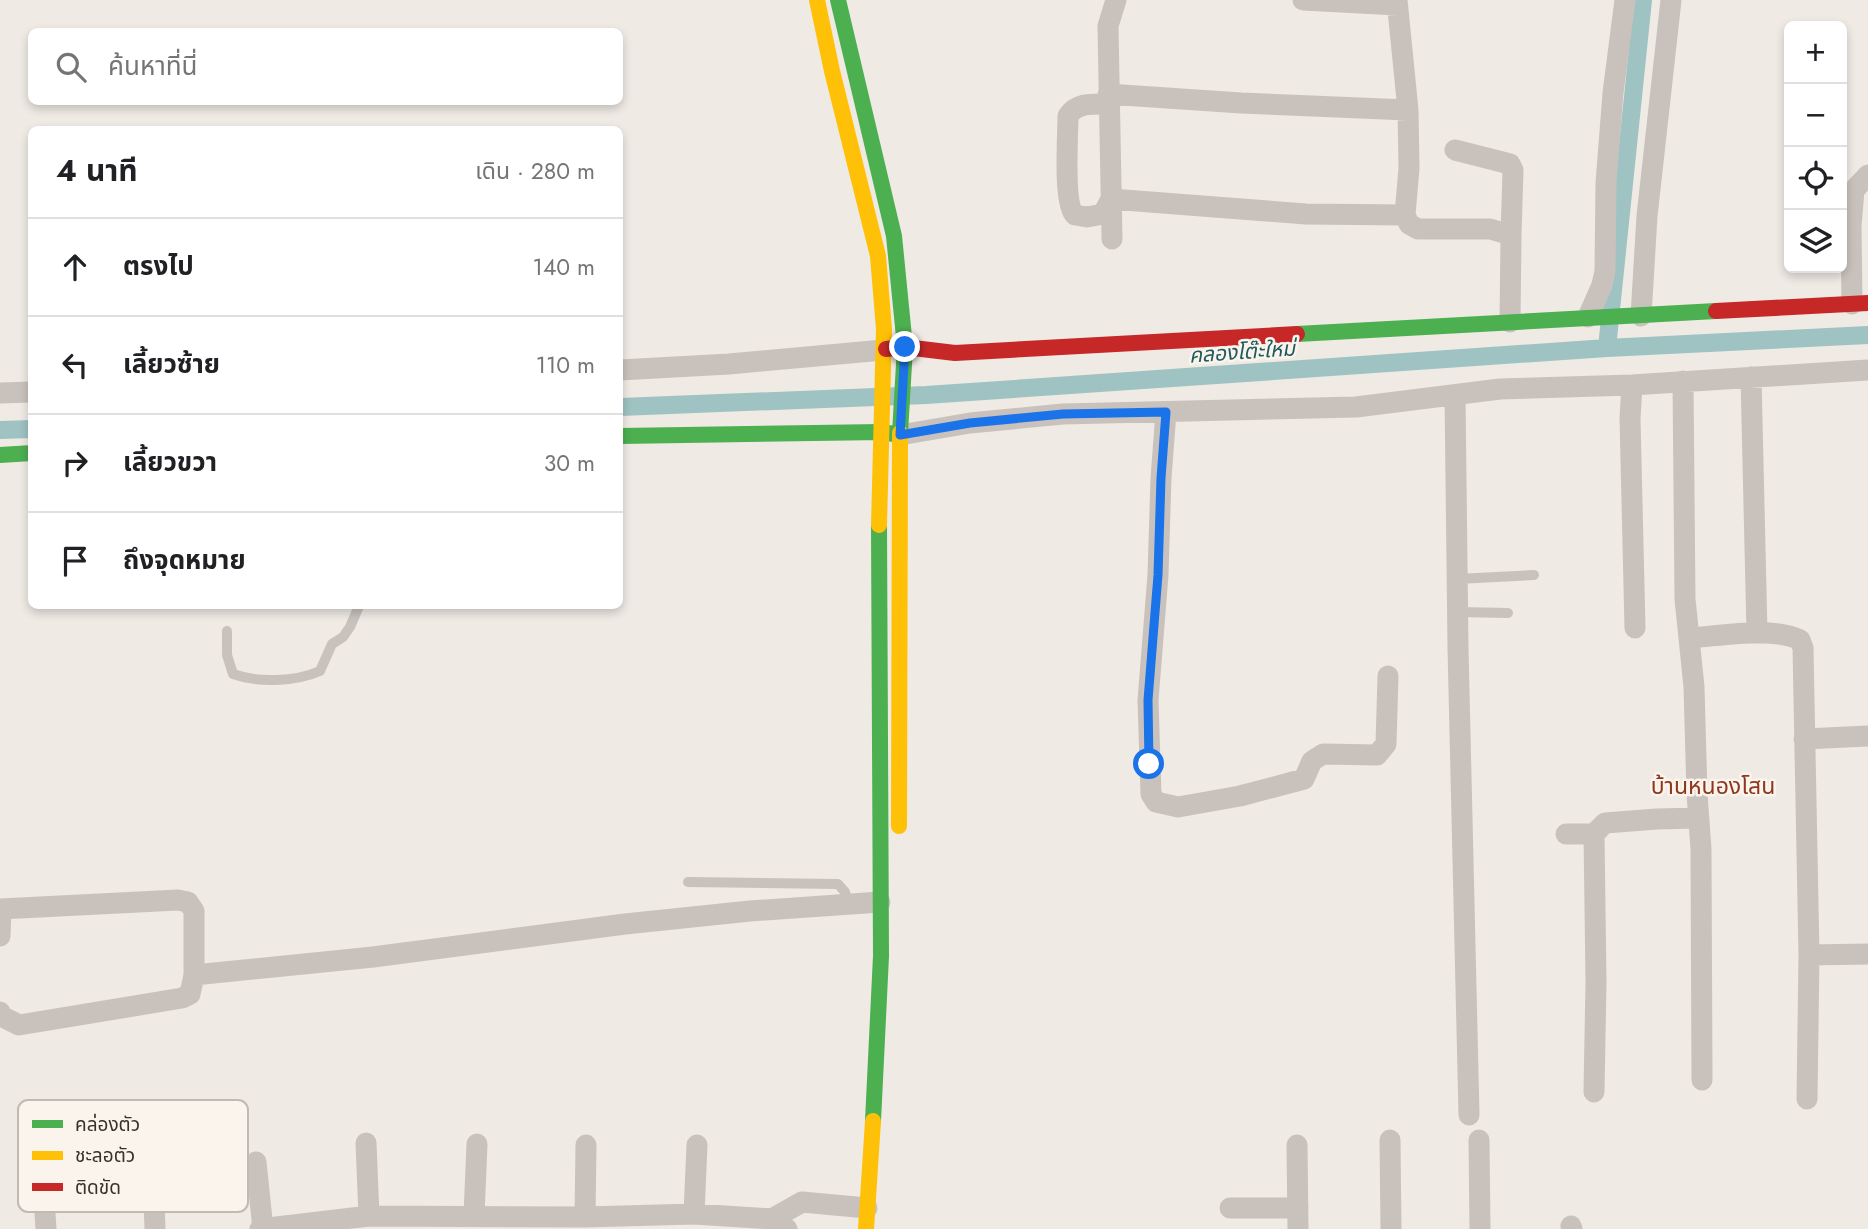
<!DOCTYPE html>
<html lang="th">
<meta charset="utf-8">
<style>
:root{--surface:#fff;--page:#f6f6f6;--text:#202124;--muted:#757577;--line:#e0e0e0}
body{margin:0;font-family:Jost,"Noto Sans Thai",sans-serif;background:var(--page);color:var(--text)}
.controls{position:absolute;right:21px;top:21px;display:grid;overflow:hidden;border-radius:10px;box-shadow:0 4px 10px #0003}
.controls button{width:63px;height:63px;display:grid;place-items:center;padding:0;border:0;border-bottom:2px solid var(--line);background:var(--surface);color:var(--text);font:35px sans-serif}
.stop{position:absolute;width:21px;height:21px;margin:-16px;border:5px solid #1a73e8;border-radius:50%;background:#fff}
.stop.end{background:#1a73e8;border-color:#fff;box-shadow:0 2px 7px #0008}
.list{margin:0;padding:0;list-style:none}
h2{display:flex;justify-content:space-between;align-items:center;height:91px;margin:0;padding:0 28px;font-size:30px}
h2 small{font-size:23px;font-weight:400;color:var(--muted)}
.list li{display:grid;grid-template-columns:46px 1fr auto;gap:21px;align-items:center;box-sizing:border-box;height:98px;padding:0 28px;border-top:2px solid var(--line)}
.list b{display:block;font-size:26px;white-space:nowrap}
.list em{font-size:23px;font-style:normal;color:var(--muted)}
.icon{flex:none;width:38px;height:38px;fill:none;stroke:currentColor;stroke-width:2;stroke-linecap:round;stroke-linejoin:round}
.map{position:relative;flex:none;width:1868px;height:1229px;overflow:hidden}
.search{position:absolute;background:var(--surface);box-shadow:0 4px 10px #0003;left:28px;top:28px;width:595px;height:77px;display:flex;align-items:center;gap:18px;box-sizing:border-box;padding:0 24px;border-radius:10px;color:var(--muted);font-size:26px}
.panel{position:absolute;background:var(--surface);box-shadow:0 4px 10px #0003;left:28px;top:126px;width:595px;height:483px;border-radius:10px}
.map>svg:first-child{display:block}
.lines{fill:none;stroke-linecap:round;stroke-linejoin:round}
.canal{stroke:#9ec3c2;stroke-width:18}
.lane{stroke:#c9c2bc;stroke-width:10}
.street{stroke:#c9c2bc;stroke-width:21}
.fast{stroke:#4caf50;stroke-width:16}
.slow{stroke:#ffc107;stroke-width:16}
.jam{stroke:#c62828;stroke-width:16}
.route{stroke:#1a73e8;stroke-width:9}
.labels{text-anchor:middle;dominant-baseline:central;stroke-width:5;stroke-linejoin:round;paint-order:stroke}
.water-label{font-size:21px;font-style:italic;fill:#1d5b5f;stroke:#fbf4ec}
.quarter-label{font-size:23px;fill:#8e371f;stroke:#fbf4ec}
.key{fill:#fbf4ec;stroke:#c1b9b2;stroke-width:2}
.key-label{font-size:19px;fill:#3a2f2a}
</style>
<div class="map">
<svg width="1868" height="1229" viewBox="0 0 1868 1229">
<rect width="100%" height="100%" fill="#efeae4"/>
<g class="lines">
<path class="canal" d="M1607 348 1643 0
M620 407 926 395 1607 348 1868 335
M0 430 32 429"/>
<path class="lane" d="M1457 579 1534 575
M1458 612 1508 613
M227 631V655L233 674C258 683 295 682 320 671L332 644 343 637 350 627 359 606
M688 882 838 884 845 892 848 904"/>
<path class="street" d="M1303 0 1397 5
M1397 0 1408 110 1409 168 1405 215 1409 224 1418 229H1490L1511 235 1510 322
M1108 94 1241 103 1408 110
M1109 104C1093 104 1077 102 1068 116 1068 135 1063 204 1075 215L1087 217 1103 214 1111 199
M1455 150 1510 164 1513 170 1511 235
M1111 199 1306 214 1405 215
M1112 239 1108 26 1116 0
M1852 304 1851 226 1854 190 1868 175
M1641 316 1647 216 1671 0
M1588 317 1602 285 1605 271 1606 183 1613 93 1625 0
M620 370 729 364 883 350
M1751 377 1757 633
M1683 381 1685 599 1694 687 1697 794 1701 849 1702 1080
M1632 385 1630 418 1635 628
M0 393 32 392
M1455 395 1458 648 1469 1115
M1166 412 1161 478 1158 575 1148 700 1151 794 1156 802 1178 807 1240 796 1304 779 1312 761 1323 754 1377 755 1386 744 1388 676
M900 435 970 423 1063 414 1356 407 1500 389 1632 385 1868 370
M1690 638C1721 636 1772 626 1800 640L1803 648 1809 955 1807 1099
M1804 739 1868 736
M1566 834H1594
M0 909 178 900 188 902 194 911V975L190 994 182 998 19 1025 1 1016 0 1012
M0 936 1 909
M1809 955 1868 954
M194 975 373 957 625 924 750 911 880 902
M1594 1092 1596 982 1594 834 1605 823 1657 819 1698 818
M1390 1140 1391 1229
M1479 1140 1480 1229
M366 1143 369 1216
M1297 1145 1298 1229
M256 1162 263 1229
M153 1175 155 1229
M44 1198 46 1229
M1230 1208H1298
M694 1214 697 1145
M474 1215 477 1144
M585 1217 586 1145
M772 1219 802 1202 867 1208
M1571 1226 1572 1229
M260 1229 369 1216 585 1217 694 1214 772 1219 787 1229"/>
<path class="fast" d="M838 0 894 236 905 347 900 433
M1297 334 1716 311
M620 436 882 432 900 435
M0 455 32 453
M873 1121 881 956 879 525"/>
<path class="slow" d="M817 0 832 71 878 256 884 329 879 525
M899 826 900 433
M866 1229 873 1121"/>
<path class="jam" d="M1716 311 1868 303
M886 349 905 347 955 353 1297 334"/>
</g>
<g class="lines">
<path class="route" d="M905 347 900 435 970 423 1063 414 1166 412 1161 478 1158 575 1148 700 1149 764"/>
</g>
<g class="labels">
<g class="water-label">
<text transform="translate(1242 352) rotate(-4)">คลองโต๊ะใหม่</text>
</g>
<g class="quarter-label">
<text x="1713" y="786">บ้านหนองโสน</text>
</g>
</g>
<rect x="18" y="1100" width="230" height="112" rx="10" class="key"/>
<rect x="32" y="1120" width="31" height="8" fill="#4caf50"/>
<rect x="32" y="1151" width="31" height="9" fill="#ffc107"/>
<rect x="32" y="1183" width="31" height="8" fill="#c62828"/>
<g class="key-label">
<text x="75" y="1131">คล่องตัว</text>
<text x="75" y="1162">ชะลอตัว</text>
<text x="75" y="1194">ติดขัด</text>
</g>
</svg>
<div class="controls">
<button>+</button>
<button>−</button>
<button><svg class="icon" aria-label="locate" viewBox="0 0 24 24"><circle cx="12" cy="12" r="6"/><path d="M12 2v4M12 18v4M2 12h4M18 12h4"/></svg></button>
<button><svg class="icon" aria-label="layers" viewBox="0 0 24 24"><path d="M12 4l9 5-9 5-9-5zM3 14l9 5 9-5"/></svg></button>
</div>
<div class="stop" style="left:1149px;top:764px"></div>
<div class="stop end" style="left:905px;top:347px"></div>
<div class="search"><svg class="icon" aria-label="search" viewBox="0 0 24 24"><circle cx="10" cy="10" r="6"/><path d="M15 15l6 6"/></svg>ค้นหาที่นี่</div>
<section class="panel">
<h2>4 นาที<small>เดิน · 280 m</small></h2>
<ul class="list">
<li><svg class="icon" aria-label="ahead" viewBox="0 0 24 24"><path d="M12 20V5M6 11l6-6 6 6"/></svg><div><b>ตรงไป</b></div><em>140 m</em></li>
<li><svg class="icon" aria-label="left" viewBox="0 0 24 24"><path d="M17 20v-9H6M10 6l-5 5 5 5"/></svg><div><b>เลี้ยวซ้าย</b></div><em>110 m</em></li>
<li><svg class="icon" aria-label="right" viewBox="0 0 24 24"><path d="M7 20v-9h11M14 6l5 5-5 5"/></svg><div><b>เลี้ยวขวา</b></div><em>30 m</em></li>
<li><svg class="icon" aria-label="arrive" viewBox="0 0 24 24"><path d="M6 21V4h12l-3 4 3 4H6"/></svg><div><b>ถึงจุดหมาย</b></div></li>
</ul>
</section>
</div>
